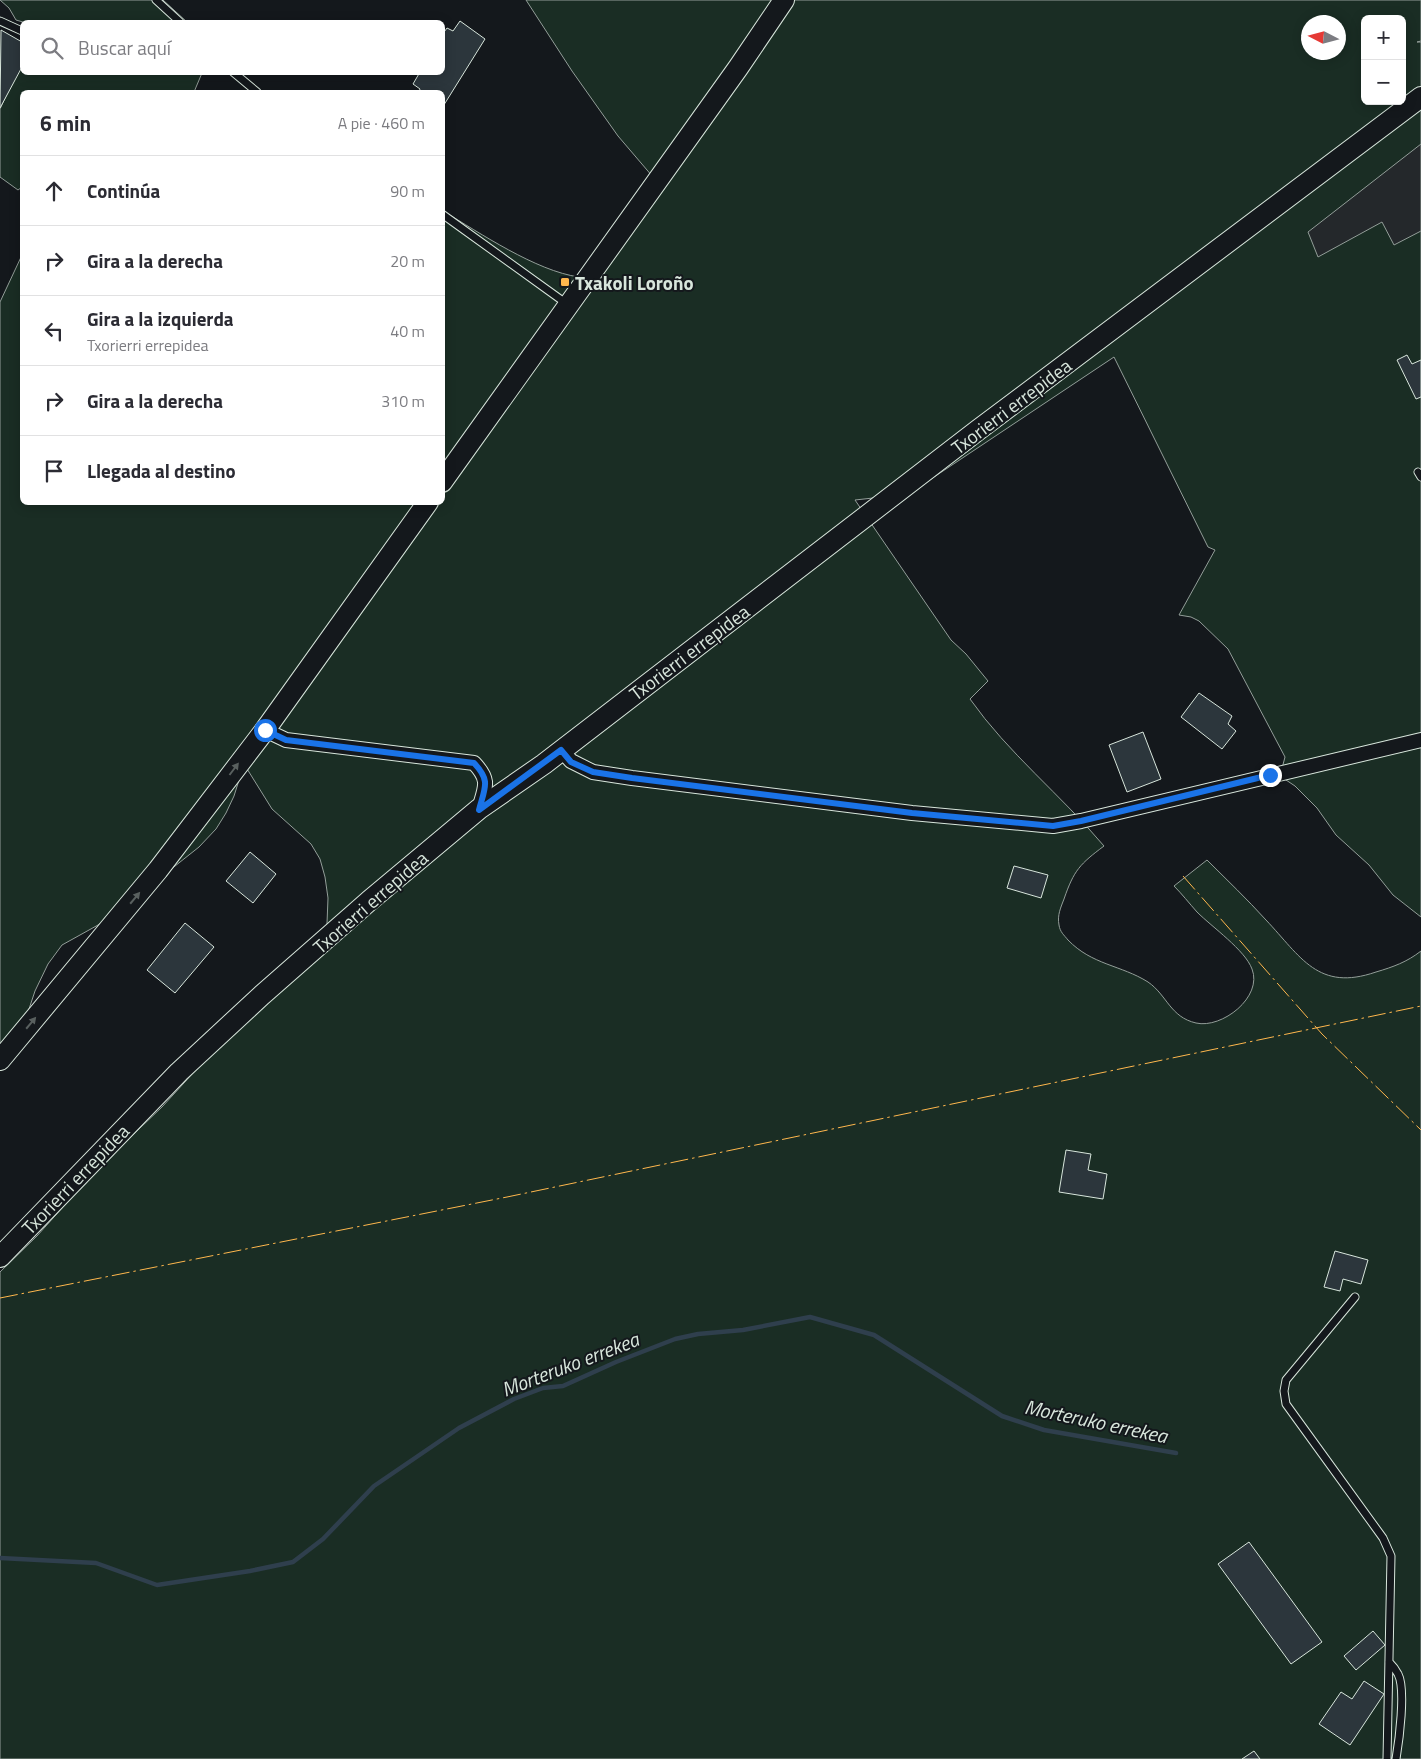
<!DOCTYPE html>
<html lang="es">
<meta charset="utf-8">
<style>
:root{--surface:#fff;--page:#f7f7f7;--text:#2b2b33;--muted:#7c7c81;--line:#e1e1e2}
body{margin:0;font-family:"Titillium Web",sans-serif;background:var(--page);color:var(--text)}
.controls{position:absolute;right:15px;top:15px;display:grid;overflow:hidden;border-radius:8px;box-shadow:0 2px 12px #0003}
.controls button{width:45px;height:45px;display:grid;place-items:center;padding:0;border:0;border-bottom:1px solid var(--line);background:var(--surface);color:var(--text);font:25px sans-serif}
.compass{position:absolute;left:1301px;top:15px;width:45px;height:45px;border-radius:50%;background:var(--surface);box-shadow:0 2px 12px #0003;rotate:276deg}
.stop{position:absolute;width:15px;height:15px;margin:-11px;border:4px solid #1a73e8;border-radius:50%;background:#fff}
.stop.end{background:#1a73e8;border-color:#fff;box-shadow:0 1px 5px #0008}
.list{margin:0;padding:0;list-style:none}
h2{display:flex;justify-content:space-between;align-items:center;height:65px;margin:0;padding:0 20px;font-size:21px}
h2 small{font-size:16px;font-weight:400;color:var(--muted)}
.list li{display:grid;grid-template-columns:32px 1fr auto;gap:15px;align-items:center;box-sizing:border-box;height:70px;padding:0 20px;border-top:1px solid var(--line)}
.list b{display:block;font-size:19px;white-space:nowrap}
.list p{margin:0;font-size:16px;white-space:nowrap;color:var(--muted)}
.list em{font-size:16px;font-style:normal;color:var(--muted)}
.icon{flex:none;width:28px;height:28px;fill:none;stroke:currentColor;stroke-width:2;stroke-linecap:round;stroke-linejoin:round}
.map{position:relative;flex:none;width:1421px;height:1759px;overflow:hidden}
.search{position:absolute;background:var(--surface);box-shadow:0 2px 12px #0003;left:20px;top:20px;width:425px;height:55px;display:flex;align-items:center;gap:12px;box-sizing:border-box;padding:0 18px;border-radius:8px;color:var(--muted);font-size:19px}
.panel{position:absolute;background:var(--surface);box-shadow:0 2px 12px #0003;left:20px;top:90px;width:425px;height:415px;border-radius:8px}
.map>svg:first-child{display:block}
.green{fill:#1a2d24;stroke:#939e99;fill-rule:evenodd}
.parking{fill:#24282b;stroke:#939e99}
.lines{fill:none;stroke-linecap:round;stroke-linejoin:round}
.stream{stroke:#2f3f4d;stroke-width:4.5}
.building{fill:#2c363c;stroke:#d8e6dc}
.lane-casing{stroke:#d8e6dc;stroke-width:9}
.street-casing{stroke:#d8e6dc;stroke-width:16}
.secondary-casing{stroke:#d8e6dc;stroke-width:22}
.lane{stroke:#14181c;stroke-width:7}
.street{stroke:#14181c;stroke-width:14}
.secondary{stroke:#14181c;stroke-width:20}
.power{stroke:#ffb74d;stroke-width:1;stroke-dasharray:18 4 2.5 4;stroke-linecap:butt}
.oneway{fill:#59605f}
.route{stroke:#1a73e8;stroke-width:6}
.poi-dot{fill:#ffb74d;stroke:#14181c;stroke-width:2}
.labels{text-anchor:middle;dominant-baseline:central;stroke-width:4;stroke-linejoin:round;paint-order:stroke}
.poi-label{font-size:19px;font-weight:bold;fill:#d8e6dc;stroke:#14181c;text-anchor:start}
.street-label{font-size:19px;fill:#d8e6dc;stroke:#14181c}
.water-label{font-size:20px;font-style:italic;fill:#d8e6dc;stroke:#14181c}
</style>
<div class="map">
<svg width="1421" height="1759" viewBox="0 0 1421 1759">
<rect width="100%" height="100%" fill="#14181c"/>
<path class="green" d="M0 0H163L187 22H23L16 20 9 8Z
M526 0H1421V41L1417 42H1421V917L1393 895 1369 865 1336 835 1317 808 1295 786 1280 776 1285 757 1228 649 1199 621 1191 617 1179 615 1215 550 1208 547 1114 357 898 501 873 498 855 500 951 640 966 654 988 681 970 699C1008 753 1061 795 1104 846 1080 864 1074 870 1064 899 1061 907 1057 915 1059 925 1060 932 1064 935 1068 940 1092 965 1121 965 1148 982 1167 995 1170 1017 1196 1023 1222 1029 1263 997 1252 969 1245 950 1212 927 1197 912 1189 903 1182 894 1174 886L1207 860C1227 880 1247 899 1266 920 1301 957 1318 992 1376 972 1393 967 1407 962 1421 951V1759H0V1272L37 1236 96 1170 162 1107 227 1036 326 949 328 898 325 877 320 859 311 844 272 809 244 764 234 796 226 813 216 829 199 847 107 920 62 945 48 964 35 991 23 1027 0 1070V302L22 255V502H442L443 211C480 233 536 271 579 277L653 177 618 136 572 71ZM1365 19H1402V101H1365ZM1308 22H1338V52H1308Z
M22 61V72L202 73 194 92H22V187L18 190 0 177V109Z"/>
<path class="parking" d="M1421 144V231L1394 245 1382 222 1318 257 1308 232Z"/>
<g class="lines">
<path class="stream" d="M0 1558 96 1563 157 1585 250 1571 293 1562 323 1539 374 1486 459 1428 514 1399 543 1388 563 1386 616 1362 675 1339 698 1334 743 1330 810 1317 874 1335 1002 1416 1044 1430 1176 1453"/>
</g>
<path class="building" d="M460 21 485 39 442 108V92H419L420 89 413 84 420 72H442V35L447 28 453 31Z
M1 30 22 42V67L0 108Z
M1407 355 1412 364 1421 360V397L1416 399 1397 360Z
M1199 693 1232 716 1228 724 1236 731 1222 749 1181 717Z
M1143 732 1161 779 1127 792 1109 745Z
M250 852 276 874 253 903 226 881Z
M1014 866 1048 875 1041 898 1007 888Z
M185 923 214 947 175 993 147 970Z
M1066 1150 1091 1154 1088 1170 1107 1174 1103 1199 1059 1192Z
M1335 1251 1368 1260 1361 1284 1343 1279 1340 1291 1324 1287Z
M1249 1542 1322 1642 1291 1664 1218 1564Z
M1373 1631 1385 1645 1356 1670 1344 1656Z
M1364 1681 1384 1694 1350 1745 1319 1724 1341 1692 1352 1699Z
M1254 1751 1260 1759H1242Z"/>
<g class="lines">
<g class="lane-casing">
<path id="lane" d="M156 0 180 22
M0 21 22 31
M233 72 257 92
M442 214 567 304
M1418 472 1421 477
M1355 1297 1286 1380 1284 1391 1286 1404 1383 1538 1391 1556 1387 1759
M1389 1662C1392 1665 1396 1670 1398 1674 1406 1689 1399 1741 1396 1759"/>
</g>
<g class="street-casing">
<path id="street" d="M265 730 286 740 474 763C491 781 485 787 479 809
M561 750 571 761 593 772 632 778 912 813 1053 826 1081 821 1421 740"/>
</g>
<g class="secondary-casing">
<path id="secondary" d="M442 482 738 68 784 0
M0 1060 158 870 265 730 428 502
M0 1257 179 1072 262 995 369 901 479 809 544 764 978 430 1421 97"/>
</g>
<use href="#lane" class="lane"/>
<use href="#street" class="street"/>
<use href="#secondary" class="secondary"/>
<path class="power" d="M1183 876 1322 1034 1421 1130
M0 1298 507 1197 1421 1006"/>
</g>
<defs><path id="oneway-solid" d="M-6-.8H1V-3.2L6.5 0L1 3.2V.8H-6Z" transform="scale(1.25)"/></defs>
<g class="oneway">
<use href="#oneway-solid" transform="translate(234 769) rotate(-53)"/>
<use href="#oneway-solid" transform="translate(135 898) rotate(-50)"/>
<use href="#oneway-solid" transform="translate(31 1023) rotate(-50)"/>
</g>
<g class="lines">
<path class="route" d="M265 730 286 740 474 763C491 781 485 787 479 810L561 750 571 762 593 772 632 778 912 813 1053 826 1081 821 1270 775"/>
</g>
<rect class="poi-dot" x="560" y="277" width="10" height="10" rx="2.5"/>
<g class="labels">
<g class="poi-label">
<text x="575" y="282">Txakoli Loroño</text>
</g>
<g class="street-label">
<text transform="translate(1011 406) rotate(-37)">Txorierri errepidea</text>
<text transform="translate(689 652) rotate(-37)">Txorierri errepidea</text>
<text transform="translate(370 902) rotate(-41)">Txorierri errepidea</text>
<text transform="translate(75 1179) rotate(-46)">Txorierri errepidea</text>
</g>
<g class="water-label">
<text transform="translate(570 1364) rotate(-21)">Morteruko errekea</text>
<text transform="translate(1096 1421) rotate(12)">Morteruko errekea</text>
</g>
</g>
</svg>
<div class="controls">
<button>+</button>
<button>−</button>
</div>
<svg class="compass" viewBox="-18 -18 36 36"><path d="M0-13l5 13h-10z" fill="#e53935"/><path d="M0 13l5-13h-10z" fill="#7c7c81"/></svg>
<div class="stop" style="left:265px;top:730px"></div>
<div class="stop end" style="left:1270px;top:775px"></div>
<div class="search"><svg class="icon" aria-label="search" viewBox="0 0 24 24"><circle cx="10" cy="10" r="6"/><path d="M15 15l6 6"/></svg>Buscar aquí</div>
<section class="panel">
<h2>6 min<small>A pie · 460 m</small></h2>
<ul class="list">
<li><svg class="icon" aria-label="ahead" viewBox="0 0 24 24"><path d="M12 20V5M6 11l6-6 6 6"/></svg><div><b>Continúa</b></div><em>90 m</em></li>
<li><svg class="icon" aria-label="right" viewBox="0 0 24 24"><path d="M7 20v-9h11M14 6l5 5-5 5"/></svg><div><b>Gira a la derecha</b></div><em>20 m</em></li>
<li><svg class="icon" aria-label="left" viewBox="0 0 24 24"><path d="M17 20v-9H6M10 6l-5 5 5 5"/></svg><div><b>Gira a la izquierda</b><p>Txorierri errepidea</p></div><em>40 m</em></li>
<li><svg class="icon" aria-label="right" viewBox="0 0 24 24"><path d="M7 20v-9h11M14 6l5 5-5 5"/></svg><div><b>Gira a la derecha</b></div><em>310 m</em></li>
<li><svg class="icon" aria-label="arrive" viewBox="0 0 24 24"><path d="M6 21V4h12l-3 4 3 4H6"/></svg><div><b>Llegada al destino</b></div></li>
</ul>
</section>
</div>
